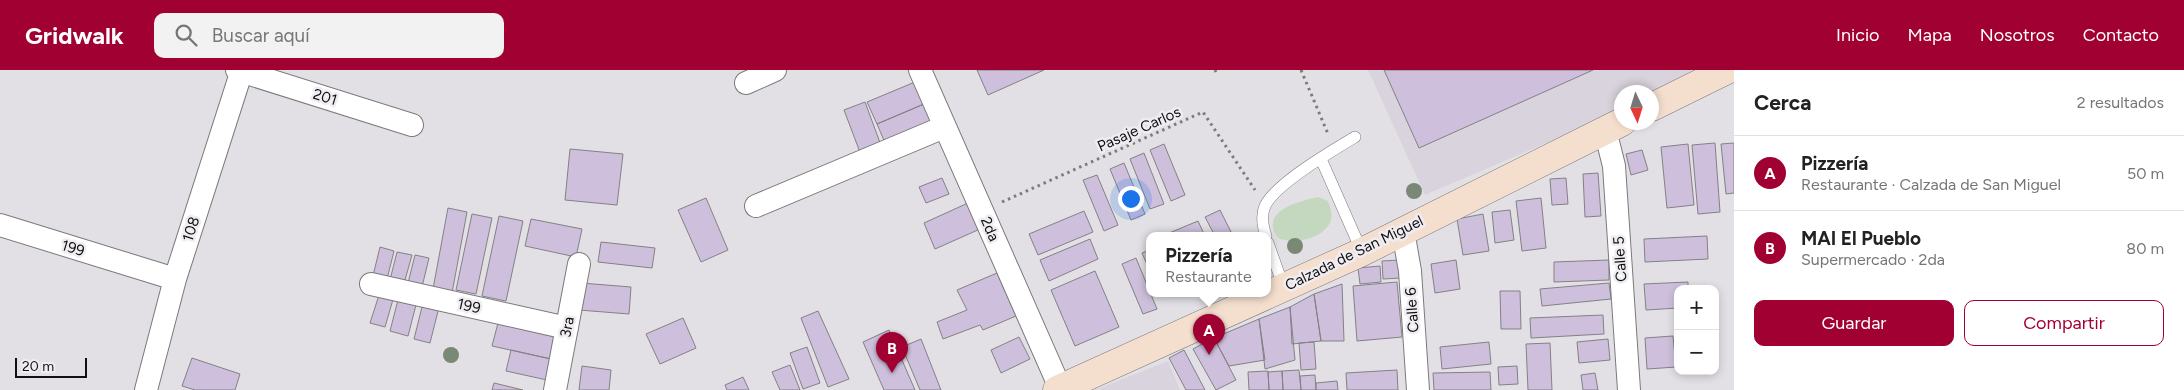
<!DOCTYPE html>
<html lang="es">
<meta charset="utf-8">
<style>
:root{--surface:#fff;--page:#f2f2f2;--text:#222;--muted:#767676;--line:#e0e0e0;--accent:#a10132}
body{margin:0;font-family:Figtree,sans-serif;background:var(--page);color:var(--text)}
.controls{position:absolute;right:15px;bottom:15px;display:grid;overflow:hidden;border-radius:10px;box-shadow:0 2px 8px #0003}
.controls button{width:45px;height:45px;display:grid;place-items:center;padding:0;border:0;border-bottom:1px solid var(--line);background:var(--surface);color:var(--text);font:25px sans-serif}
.compass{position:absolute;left:1614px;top:15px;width:45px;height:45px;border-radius:50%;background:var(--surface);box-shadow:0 2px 8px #0003;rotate:176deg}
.scale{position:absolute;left:15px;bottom:12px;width:72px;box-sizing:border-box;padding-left:5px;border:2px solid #111011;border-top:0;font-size:14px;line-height:18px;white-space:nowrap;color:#111011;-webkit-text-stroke:4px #f0edf2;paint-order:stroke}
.you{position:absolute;left:1130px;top:128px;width:18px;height:18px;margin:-12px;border:4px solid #fff;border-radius:50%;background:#1a73e8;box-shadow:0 0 0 8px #1a73e833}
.badge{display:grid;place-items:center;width:32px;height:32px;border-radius:50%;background:var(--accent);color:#fff;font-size:16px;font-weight:700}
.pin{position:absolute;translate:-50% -41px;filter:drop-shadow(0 1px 2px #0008)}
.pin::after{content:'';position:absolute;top:26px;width:18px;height:15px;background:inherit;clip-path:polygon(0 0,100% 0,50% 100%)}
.popup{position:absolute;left:1146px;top:162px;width:125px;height:65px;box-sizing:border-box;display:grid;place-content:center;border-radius:10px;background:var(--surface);filter:drop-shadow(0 1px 4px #0005);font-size:16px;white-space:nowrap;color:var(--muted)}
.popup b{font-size:19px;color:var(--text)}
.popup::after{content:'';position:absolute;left:50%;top:100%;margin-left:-10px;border:10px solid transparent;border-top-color:var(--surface)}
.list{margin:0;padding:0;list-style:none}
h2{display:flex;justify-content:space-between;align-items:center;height:65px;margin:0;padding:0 20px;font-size:21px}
h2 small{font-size:16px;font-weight:400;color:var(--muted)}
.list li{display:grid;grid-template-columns:32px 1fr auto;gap:15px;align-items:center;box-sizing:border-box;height:75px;padding:0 20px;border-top:1px solid var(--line)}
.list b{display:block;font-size:19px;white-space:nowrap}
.list p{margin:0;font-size:16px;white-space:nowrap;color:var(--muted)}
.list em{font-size:16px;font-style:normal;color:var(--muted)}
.actions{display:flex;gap:10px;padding:15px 20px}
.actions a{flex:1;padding:11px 0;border:1px solid var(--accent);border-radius:10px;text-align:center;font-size:18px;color:var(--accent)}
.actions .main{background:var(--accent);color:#fff}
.icon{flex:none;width:28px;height:28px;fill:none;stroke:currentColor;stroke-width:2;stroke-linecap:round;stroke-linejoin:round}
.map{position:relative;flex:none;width:1734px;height:320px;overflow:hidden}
header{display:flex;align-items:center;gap:30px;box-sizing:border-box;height:70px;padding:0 25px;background:var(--accent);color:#fff}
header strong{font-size:24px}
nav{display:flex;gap:28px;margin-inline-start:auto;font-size:18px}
.search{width:350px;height:45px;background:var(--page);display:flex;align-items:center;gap:12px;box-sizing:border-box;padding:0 18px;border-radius:10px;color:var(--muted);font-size:19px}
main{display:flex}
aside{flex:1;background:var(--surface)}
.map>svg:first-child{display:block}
.built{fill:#d9d3de}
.green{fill:#c4d8c0}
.building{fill:#cec0dc;stroke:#838185}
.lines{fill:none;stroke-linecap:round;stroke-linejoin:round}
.service-casing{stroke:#7b797c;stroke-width:12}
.minor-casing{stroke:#7b797c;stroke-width:24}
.secondary-casing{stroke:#7b797c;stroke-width:29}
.path{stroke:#7d7b7e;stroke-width:3;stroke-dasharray:2.5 4;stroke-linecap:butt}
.service{stroke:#fff;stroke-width:11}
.minor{stroke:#fff;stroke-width:22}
.secondary{stroke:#f4dfce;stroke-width:28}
.tree{fill:#798976}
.labels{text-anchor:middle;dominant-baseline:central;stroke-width:5;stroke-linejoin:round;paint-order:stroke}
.street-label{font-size:15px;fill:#111011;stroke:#f0edf2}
</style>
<header>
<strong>Gridwalk</strong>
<div class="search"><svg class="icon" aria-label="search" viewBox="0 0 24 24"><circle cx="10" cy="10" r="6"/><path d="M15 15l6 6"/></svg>Buscar aquí</div>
<nav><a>Inicio</a><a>Mapa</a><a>Nosotros</a><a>Contacto</a></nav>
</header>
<main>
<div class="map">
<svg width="1734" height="320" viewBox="0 0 1734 320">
<rect width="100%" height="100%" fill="#e2e0e4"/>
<path class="built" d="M1368 0H1718L1652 22H1622L1621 41 1425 125Z
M1168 291 1180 320H1095Z"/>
<path class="green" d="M1318 127 1328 131C1330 137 1333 144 1331 150 1325 169 1293 175 1278 168 1258 141 1300 131 1318 127Z"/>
<path class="building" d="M977 0H1044L988 25Z
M1384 0H1593L1419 78Z
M915 12 924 34 877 54 867 32Z
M865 32 882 78 861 85 844 40Z
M924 34 933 55 886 75 877 54Z
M1715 73 1720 142 1698 144 1692 75Z
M1734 73V123L1726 124 1721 74Z
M1164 74 1185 125 1171 131 1150 80Z
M1688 74 1694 135 1667 138 1661 77Z
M570 79 623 84 617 135 565 130Z
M1642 80 1648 100 1631 105 1626 84Z
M1144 83 1164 134 1150 139 1130 89Z
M1124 93 1145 144 1131 150 1110 99Z
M1598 103 1601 146 1585 147 1583 104Z
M1097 105 1118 155 1104 161 1083 110Z
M942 108 949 124 926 133 919 117Z
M1566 108 1568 134 1552 135 1550 109Z
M706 128 728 180 701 192 678 140Z
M1541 128 1546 178 1522 181 1516 131Z
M968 133 980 159 935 179 924 153Z
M448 138 467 142 452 223 433 219Z
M1220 140 1233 166H1215L1205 147Z
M1510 140 1514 170 1495 173 1492 142Z
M1084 141 1093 162 1038 185 1029 164Z
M472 144 492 148 476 224 456 220Z
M1483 144 1489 181 1463 185 1457 149Z
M499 146 523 151 506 231 482 226Z
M531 149 582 159 576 187 525 176Z
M1198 151 1205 166H1162Z
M1707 166 1708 189 1645 192 1644 169Z
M1090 169 1098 189 1049 211 1040 190Z
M601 172 655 178 652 198 598 192Z
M380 177 394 181 386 213 372 210Z
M1150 180V201L1142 183Z
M397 182 412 185 403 217 389 214Z
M415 185 429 188 421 221 407 217Z
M1136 188 1157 239 1143 244 1122 194Z
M1400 190 1401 208 1383 209 1382 191Z
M1456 190 1460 219 1435 223 1431 194Z
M1609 190V210L1554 212V192Z
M1380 196 1381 212 1360 214 1358 198Z
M1095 201 1119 257 1075 276 1051 220Z
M997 203 1016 246 983 260 980 255 943 269 937 252 967 240 957 220Z
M1397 212 1402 267 1357 271 1353 216Z
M1688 212V219H1678V238L1646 240 1644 214Z
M581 213 631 217 629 244 579 240Z
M1609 213 1611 229 1542 236 1540 219Z
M1342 214 1344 271H1321L1314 224Z
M1500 221H1520L1521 259H1501Z
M380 222 394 226 385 257 370 253Z
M1314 224 1321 271 1292 274 1290 237Z
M399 226 417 231 408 266 390 261Z
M423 233 439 237 430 273 414 269Z
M1290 237 1295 290 1265 299 1259 249Z
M818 241 849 309 828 317 801 248Z
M1603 245 1604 264 1531 268 1530 248Z
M683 248 696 278 660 294 646 264Z
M1259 249 1265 290 1229 296 1214 268Z
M498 253 556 267 551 289 492 276Z
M889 260 915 320H884L863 272Z
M1673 266 1676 297 1647 299 1645 268Z
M1019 267 1030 289 1001 303 991 280Z
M1214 268 1236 310 1216 320 1193 279Z
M921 269 941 320H920L902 277Z
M1608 269 1610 290 1579 293 1577 272Z
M1314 272 1316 299 1301 300 1299 273Z
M1489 272 1491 294 1442 299 1440 277Z
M1550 273 1552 320H1528L1526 274Z
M807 277 820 313 803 319 790 283Z
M511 280 551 289 547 310 506 301Z
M1184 280 1205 320H1186L1169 288Z
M192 288 240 304 235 320H195L182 316Z
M790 295 800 320H780L772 302Z
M582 296 611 300 609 320H579Z
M1517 296 1518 314 1499 315 1498 297Z
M1299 300 1301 320H1283L1282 301Z
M1397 300 1398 320H1347L1346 303Z
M1282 301 1283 320H1269L1268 302Z
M1248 302 1268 301 1269 320H1249Z
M1490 302 1491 320H1434L1433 303Z
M1595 303 1598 320H1583L1581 305Z
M1315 305 1316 320H1301L1300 306Z
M743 307 749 320H727L725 315Z
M1337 311 1338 320H1316V313Z
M494 313 523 320H492Z"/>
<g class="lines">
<g class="service-casing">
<path id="service" d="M1321 89 1362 182
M1266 166C1263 157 1261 145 1265 136 1275 114 1333 80 1355 67
M1268 173 1284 218"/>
</g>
<g class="minor-casing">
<path id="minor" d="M237 0 412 55
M920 0 1061 320
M746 13 775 0
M1605 60 1614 96 1629 320
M756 136 944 57
M0 155 175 209
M1403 161 1410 201 1418 320
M371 214 567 258
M146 320 175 209 242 0
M555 320 579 194"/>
</g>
<g class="secondary-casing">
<path id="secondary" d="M1652 37 1727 0
M1057 320 1362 182 1622 52"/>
</g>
<path class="path" d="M1215 0 1216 2
M1301 0 1328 64
M1002 132 1203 42 1255 120"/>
<use href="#service" class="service"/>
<use href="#minor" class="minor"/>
<use href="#secondary" class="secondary"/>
</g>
<g class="tree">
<circle cx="1414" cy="121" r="8"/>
<circle cx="1295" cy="176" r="8"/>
<circle cx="451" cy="285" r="8"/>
</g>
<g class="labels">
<g class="street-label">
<text transform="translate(325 27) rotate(17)">201</text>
<text transform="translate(1139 59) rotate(-24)">Pasaje Carlos</text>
<text transform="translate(191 159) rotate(-72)">108</text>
<text transform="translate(990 159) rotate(66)">2da</text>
<text transform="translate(73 178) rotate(17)">199</text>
<text transform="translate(1354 183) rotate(-26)">Calzada de San Miguel</text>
<text transform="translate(1620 189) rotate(-94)">Calle 5</text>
<text transform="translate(469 236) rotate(13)">199</text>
<text transform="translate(1412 240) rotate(-94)">Calle 6</text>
<text transform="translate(567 257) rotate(-79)">3ra</text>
</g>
</g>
</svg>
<div class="controls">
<button>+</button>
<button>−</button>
</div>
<svg class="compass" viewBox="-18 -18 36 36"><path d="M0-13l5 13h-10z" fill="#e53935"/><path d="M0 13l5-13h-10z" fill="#767676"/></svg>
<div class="scale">20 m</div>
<div class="you"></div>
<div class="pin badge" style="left:1209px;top:285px">A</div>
<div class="popup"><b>Pizzería</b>Restaurante</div>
<div class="pin badge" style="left:892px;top:303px">B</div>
</div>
<aside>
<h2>Cerca<small>2 resultados</small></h2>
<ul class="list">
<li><span class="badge">A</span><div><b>Pizzería</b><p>Restaurante · Calzada de San Miguel</p></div><em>50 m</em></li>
<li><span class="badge">B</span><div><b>MAI El Pueblo</b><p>Supermercado · 2da</p></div><em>80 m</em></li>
</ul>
<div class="actions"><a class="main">Guardar</a><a>Compartir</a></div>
</aside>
</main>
